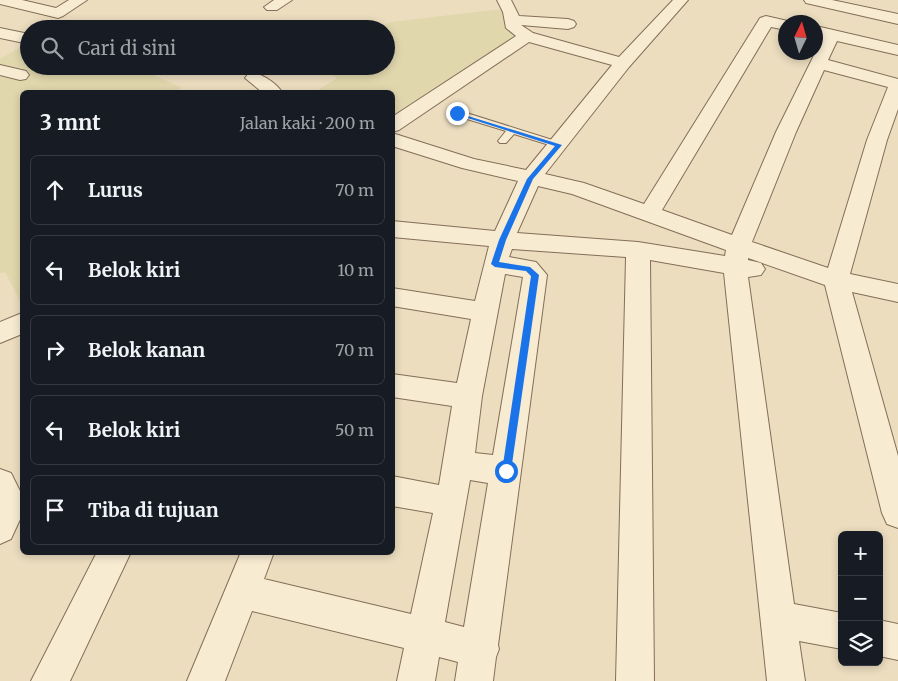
<!DOCTYPE html>
<html lang="id">
<meta charset="utf-8">
<style>
:root{--surface:#171b24;--page:#242831;--text:#f1f3f6;--muted:#9ea1a6;--line:#363941}
body{margin:0;font-family:Merriweather,serif;background:var(--page);color:var(--text)}
.controls{position:absolute;right:15px;bottom:15px;display:grid;overflow:hidden;border-radius:8px;box-shadow:0 2px 8px #0003}
.controls button{width:45px;height:45px;display:grid;place-items:center;padding:0;border:0;border-bottom:1px solid var(--line);background:var(--surface);color:var(--text);font:25px sans-serif}
.compass{position:absolute;left:778px;top:15px;width:45px;height:45px;border-radius:50%;background:var(--surface);box-shadow:0 2px 8px #0003;rotate:5deg}
.stop{position:absolute;width:15px;height:15px;margin:-11px;border:4px solid #1a73e8;border-radius:50%;background:#fff}
.stop.end{background:#1a73e8;border-color:#fff;box-shadow:0 1px 5px #0008}
.list{margin:0;padding:0;list-style:none}
h2{display:flex;justify-content:space-between;align-items:center;height:65px;margin:0;padding:0 20px;font-size:21px}
h2 small{font-size:16px;font-weight:400;color:var(--muted)}
.list li{display:grid;grid-template-columns:32px 1fr auto;gap:15px;align-items:center;box-sizing:border-box;height:70px;margin:0 10px 10px;padding:0 10px;border:1px solid var(--line);border-radius:8px}
.list b{display:block;font-size:19px;white-space:nowrap}
.list em{font-size:16px;font-style:normal;color:var(--muted)}
.icon{flex:none;width:28px;height:28px;fill:none;stroke:currentColor;stroke-width:2;stroke-linecap:round;stroke-linejoin:round}
.map{position:relative;flex:none;width:898px;height:681px;overflow:hidden}
.search{position:absolute;background:var(--surface);box-shadow:0 2px 8px #0003;left:20px;top:20px;width:375px;height:55px;display:flex;align-items:center;gap:12px;box-sizing:border-box;padding:0 18px;border-radius:28px;color:var(--muted);font-size:19px}
.panel{position:absolute;background:var(--surface);box-shadow:0 2px 8px #0003;left:20px;top:90px;width:375px;height:465px;border-radius:8px}
.map>svg:first-child{display:block}
.farmland{fill:#e1d7ad}
.lines{fill:none;stroke-linecap:round;stroke-linejoin:round}
.service-casing{stroke:#846e58;stroke-width:2}
.minor-casing{stroke:#846e58;stroke-width:2}
.service{fill:#f7ebd2;fill-rule:evenodd}
.minor{fill:#f7ebd2;fill-rule:evenodd}
.route{fill:#1a73e8}
</style>
<div class="map">
<svg width="898" height="681" viewBox="0 0 898 681">
<rect width="100%" height="100%" fill="#ecddbf"/>
<path class="farmland" d="M511 8 517 36 393 115 392 92H315L337 78 319 66H386V29H373L391 22Z
M29 42V66H100L113 74 136 67 182 88 172 92H22V300L20 301 5 272 0 273V59Z"/>
<g class="lines">
<g class="service-casing">
<path id="service" d="M457 110 562 143 564 145 559 148 514 134 506 143H500L498 141 506 131 454 115 453 113Z"/>
</g>
<g class="minor-casing">
<path id="minor" d="M0 0H22L56 8 69 0H87L63 16 58 18 0 4Z
M274 0H292L277 10H267L264 7Z
M497 0H511L519 16 568 19 574 21 576 24 574 27 568 29 521 25 533 33 619 57 673 0H688L629 67 545 174 584 183 644 204 760 18 766 16 792 22H786V30L771 27 662 210 732 235 776 132 823 37 816 36V26L898 45V55L837 41 828 60 898 79V109L887 140 850 274 898 284V302L852 292 898 456V528L887 524 882 513 825 285 748 258V260L761 263 765 269 761 275 748 277 794 604 842 613V649L799 641 805 681H767L724 273 650 260 654 681H616L626 257 512 249 509 257 536 262 547 275 498 645 499 649 496 657 493 681H455L458 662 439 657 435 681H397L404 648 252 611 225 681H187L241 552H274L264 579 411 614 433 513 392 506V476L439 485 452 406 392 397V374L457 383 471 319 392 306V288L475 301 489 246 392 237V221L495 231 518 181 462 168 392 146V133L474 159 526 170 612 65 529 42 399 130 392 132V117L516 36 506 28 503 12ZM824 70 888 87 867 140 828 268 752 242 796 132ZM538 186 572 194 726 250 725 256 638 242 517 233ZM505 274 523 277 493 455 475 453 482 396ZM470 480 488 483 464 627 445 622Z
M804 0H832L898 14V24L806 3Z
M0 28 29 34V44L0 38Z
M0 65 26 71 29 75 26 79 20 80 0 75Z
M254 73C264 75 277 84 282 92H262L245 78 248 74Z
M22 313V334L0 343V322Z
M0 469 11 473 22 495V515L11 539 0 544Z
M97 552H131L70 681H31Z
M879 620 898 624V660L879 656Z"/>
</g>
<use href="#service" class="service"/>
<use href="#minor" class="minor"/>
</g>
<path class="route" d="M455 112 562 145 533 179 506 240 499 262 530 267 539 275 511 471 506 475 502 471 531 276 526 271 495 267 491 264 499 240 527 179 555 146 455 114Z"/>
</svg>
<div class="controls">
<button>+</button>
<button>−</button>
<button><svg class="icon" aria-label="layers" viewBox="0 0 24 24"><path d="M12 4l9 5-9 5-9-5zM3 14l9 5 9-5"/></svg></button>
</div>
<svg class="compass" viewBox="-18 -18 36 36"><path d="M0-13l5 13h-10z" fill="#e53935"/><path d="M0 13l5-13h-10z" fill="#9ea1a6"/></svg>
<div class="stop" style="left:506px;top:471px"></div>
<div class="stop end" style="left:457px;top:113px"></div>
<div class="search"><svg class="icon" aria-label="search" viewBox="0 0 24 24"><circle cx="10" cy="10" r="6"/><path d="M15 15l6 6"/></svg>Cari di sini</div>
<section class="panel">
<h2>3 mnt<small>Jalan kaki · 200 m</small></h2>
<ul class="list">
<li><svg class="icon" aria-label="ahead" viewBox="0 0 24 24"><path d="M12 20V5M6 11l6-6 6 6"/></svg><div><b>Lurus</b></div><em>70 m</em></li>
<li><svg class="icon" aria-label="left" viewBox="0 0 24 24"><path d="M17 20v-9H6M10 6l-5 5 5 5"/></svg><div><b>Belok kiri</b></div><em>10 m</em></li>
<li><svg class="icon" aria-label="right" viewBox="0 0 24 24"><path d="M7 20v-9h11M14 6l5 5-5 5"/></svg><div><b>Belok kanan</b></div><em>70 m</em></li>
<li><svg class="icon" aria-label="left" viewBox="0 0 24 24"><path d="M17 20v-9H6M10 6l-5 5 5 5"/></svg><div><b>Belok kiri</b></div><em>50 m</em></li>
<li><svg class="icon" aria-label="arrive" viewBox="0 0 24 24"><path d="M6 21V4h12l-3 4 3 4H6"/></svg><div><b>Tiba di tujuan</b></div></li>
</ul>
</section>
</div>
